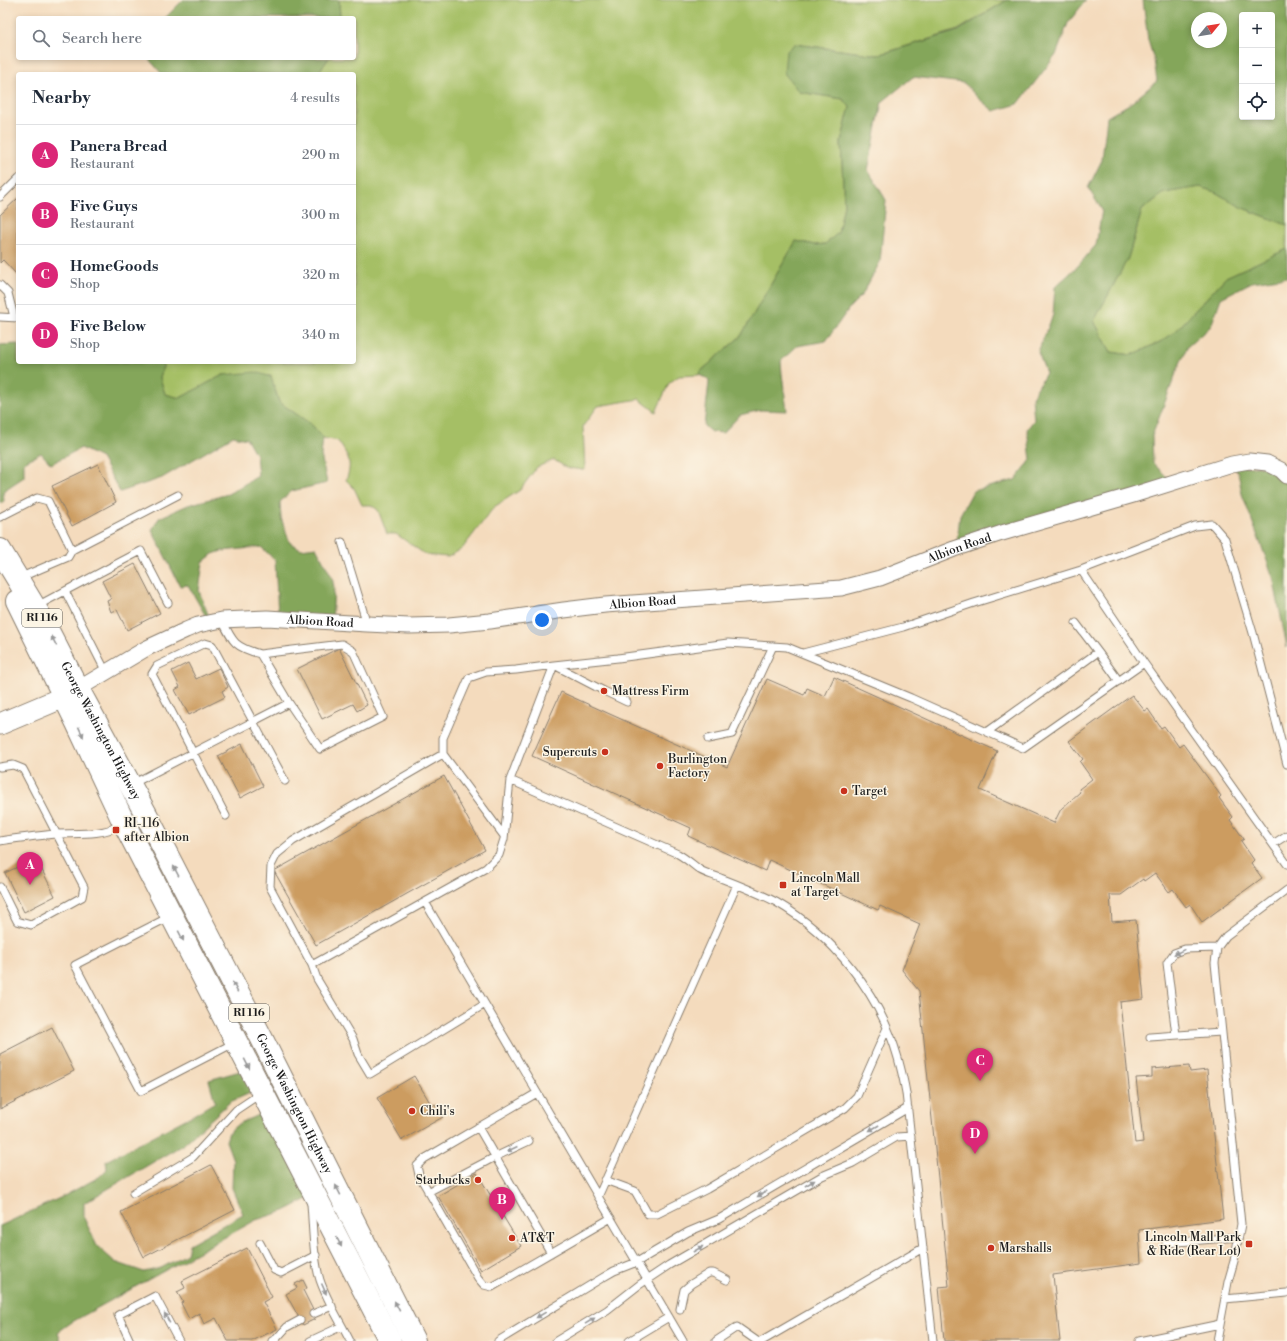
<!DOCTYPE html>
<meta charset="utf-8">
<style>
:root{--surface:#fff;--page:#f2f2f3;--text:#1f2937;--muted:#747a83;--line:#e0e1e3;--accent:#db2777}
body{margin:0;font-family:"Libre Bodoni",serif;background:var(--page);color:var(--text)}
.controls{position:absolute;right:12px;top:12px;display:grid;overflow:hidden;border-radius:4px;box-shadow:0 2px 6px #0003}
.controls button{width:36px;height:36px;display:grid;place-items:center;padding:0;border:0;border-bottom:1px solid var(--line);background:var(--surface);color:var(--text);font:20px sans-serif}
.compass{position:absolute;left:1191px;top:12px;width:36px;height:36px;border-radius:50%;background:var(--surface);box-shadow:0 2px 6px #0003;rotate:60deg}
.you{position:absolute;left:542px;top:620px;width:14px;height:14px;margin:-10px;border:3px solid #fff;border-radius:50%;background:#1a73e8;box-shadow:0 0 0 6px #1a73e833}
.badge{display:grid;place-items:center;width:26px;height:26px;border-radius:50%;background:var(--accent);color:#fff;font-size:13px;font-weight:700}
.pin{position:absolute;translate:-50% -33px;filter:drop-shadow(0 1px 2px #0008)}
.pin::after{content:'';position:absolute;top:21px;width:14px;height:12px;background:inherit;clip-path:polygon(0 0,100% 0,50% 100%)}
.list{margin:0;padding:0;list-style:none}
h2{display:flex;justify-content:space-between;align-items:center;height:52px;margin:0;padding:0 16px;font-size:17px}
h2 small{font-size:13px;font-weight:400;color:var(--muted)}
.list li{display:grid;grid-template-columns:26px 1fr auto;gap:12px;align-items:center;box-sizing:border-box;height:60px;padding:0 16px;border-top:1px solid var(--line)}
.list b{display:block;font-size:15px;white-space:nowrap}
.list p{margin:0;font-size:13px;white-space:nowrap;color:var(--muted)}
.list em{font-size:13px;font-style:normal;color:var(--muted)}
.icon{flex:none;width:22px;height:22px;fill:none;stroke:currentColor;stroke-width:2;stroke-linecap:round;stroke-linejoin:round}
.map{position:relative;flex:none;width:1287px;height:1341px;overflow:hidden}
.search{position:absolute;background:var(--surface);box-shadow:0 2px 6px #0003;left:16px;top:16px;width:340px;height:44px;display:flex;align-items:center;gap:10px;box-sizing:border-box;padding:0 14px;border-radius:4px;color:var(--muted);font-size:15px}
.panel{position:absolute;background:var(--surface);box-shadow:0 2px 6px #0003;left:16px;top:72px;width:340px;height:292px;border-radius:4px}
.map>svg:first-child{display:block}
.green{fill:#a5bf65;stroke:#606e40}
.forest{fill:#84a65a;stroke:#50613b;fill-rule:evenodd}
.building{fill:#cc9c60}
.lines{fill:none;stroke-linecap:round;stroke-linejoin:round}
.service-casing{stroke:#887c6c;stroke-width:9}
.minor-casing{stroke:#887c6c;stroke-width:17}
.secondary-casing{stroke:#887c6c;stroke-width:23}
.primary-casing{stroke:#887c6c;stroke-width:24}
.service{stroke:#fff;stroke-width:7}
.minor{stroke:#fff;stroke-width:15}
.secondary{stroke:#fff;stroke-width:21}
.primary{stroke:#fff;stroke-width:22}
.oneway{fill:#999}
.poi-dot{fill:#c8321e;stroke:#fcf5e5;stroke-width:1.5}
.labels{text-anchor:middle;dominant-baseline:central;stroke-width:3;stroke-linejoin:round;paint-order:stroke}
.shield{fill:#fcf5e5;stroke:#5f5d58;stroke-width:1}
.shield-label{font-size:11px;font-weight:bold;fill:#1c1c1c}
.street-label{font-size:12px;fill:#1c1c1c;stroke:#fcf5e5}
.poi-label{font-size:12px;fill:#1c1c1c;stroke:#fcf5e5;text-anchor:start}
</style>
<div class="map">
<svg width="1287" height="1341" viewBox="0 0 1287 1341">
<rect width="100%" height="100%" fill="#fcf5e5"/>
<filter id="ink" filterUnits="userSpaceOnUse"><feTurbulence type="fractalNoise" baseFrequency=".025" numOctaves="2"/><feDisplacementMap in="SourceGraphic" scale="8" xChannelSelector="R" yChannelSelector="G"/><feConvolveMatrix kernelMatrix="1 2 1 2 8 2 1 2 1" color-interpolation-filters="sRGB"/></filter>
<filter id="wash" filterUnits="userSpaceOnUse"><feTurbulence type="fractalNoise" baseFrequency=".012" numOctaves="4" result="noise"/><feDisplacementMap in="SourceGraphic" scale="16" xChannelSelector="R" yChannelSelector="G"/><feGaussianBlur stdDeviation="0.9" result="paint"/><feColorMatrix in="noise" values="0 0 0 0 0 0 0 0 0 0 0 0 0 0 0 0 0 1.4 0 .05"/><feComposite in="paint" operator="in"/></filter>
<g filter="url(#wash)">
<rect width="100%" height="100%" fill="#f4dbbd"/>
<path class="green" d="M339 0H1007L958 30 878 55 795 44 799 92 843 99 850 107 841 142 844 205 838 234 825 244 816 245 796 241 741 336 700 372 699 375 679 376 669 383 656 412 639 399 598 406 583 426 585 470 567 468 554 460 537 467 520 490 494 507 462 549 448 557 426 555 396 534H387L378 510 371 505H362L354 488 346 480C353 463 348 456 338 441L323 438 312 425 279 402 271 376 223 375 180 398 165 394 160 378 164 362H354V74H317L329 58H354V18H340Z
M1200 187 1215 192 1243 208 1287 225V249L1226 277 1178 329 1164 340 1132 355 1111 352 1094 321 1128 258 1142 210 1164 193Z"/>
<path class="forest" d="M183 0H339L340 18H165Z
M1007 0H1086L1068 23 1056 55 1018 104 994 111 978 98 964 83 913 77 882 102 868 170 886 200 880 262 862 295 850 307 826 341 797 346 781 361 782 374 787 411 761 410 740 415 723 433 711 432 704 426 709 382 708 379 699 375 700 372 741 336 796 241 816 245 825 244 838 233 844 205 841 142 850 107 843 99 799 92 784 73 786 52 794 44 878 55 958 31Z
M1143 0H1287V225L1243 208 1215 192 1200 187 1164 193 1142 210 1128 258 1094 321 1111 352 1132 355 1164 340 1178 329 1226 277 1287 249V277L1252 282 1221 298 1211 326 1188 346 1178 368 1152 436 1153 463 1173 483 956 550 960 515 973 491 1015 480 1031 460 1027 429 1034 420 1032 397 1046 373 1038 352 1053 315 1055 287 1078 266 1096 245 1102 210 1088 188 1102 160 1107 117 1131 103 1157 81 1154 60 1148 40ZM1242 15H1272V117H1242ZM1197 18H1221V42H1197Z
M148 58H329L317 74H162Z
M18 344V362H164L160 378 165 394 180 398 223 375 256 372 271 377 279 402 312 425 323 438 321 455 327 483 292 491 280 502 281 518 290 543 301 549 316 547 332 577 334 587 332 622 278 615 275 560 261 547 222 551 213 554 203 562 199 591 211 622 208 620 188 585 180 586 152 530 159 518 188 505 228 494 258 476 256 455 247 439 233 436 162 478 120 492 101 458 81 448 51 464 41 453 24 462V477L3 491 4 501 0 504V345Z
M1232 466 1287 468V647L1273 577 1242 494 1238 472Z
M240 1071 257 1090 230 1102 184 1144 84 1203V1218L97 1246 115 1262 144 1272 161 1268 187 1254 189 1244 243 1214 232 1188 233 1160 226 1141 229 1132 238 1124 267 1111 310 1198 284 1211 256 1220 72 1322 58 1332 61 1341H0V1226L64 1196 99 1177 107 1169 106 1161 195 1114 215 1102 209 1080Z"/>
<g id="blocks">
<path class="building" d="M18 198V276L3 260 0 263V215Z
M98 464 116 502 72 526 52 486Z
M135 564 160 613 127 630 117 610 111 612 107 601 111 599 102 581Z
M339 648 367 705 357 711 353 704 322 719 297 669Z
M188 663 196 679 219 668 228 687 222 691 225 697 189 715 175 690 180 687 172 671Z
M834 677 997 751 980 790 1054 823 1061 809 1080 792 1079 789 1092 779 1080 762 1083 759 1069 741 1132 695 1145 711 1148 709 1161 728 1164 726 1179 747 1183 744 1221 796 1219 798 1233 817 1230 820 1244 839 1241 841 1254 860 1251 863 1262 878 1202 922 1190 904 1186 907 1173 889 1169 892 1155 873 1144 881 1143 879 1121 895H1110L1112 922 1136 920 1144 999 1120 1002 1135 1143 1143 1142 1136 1078 1152 1077V1069L1189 1066 1190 1072 1207 1070 1223 1219 1139 1230 1141 1263 1053 1275 1060 1341H944L939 1287 949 1286 919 991 902 970 920 924 880 906 878 910 769 860 765 871 688 836 691 828 532 756 561 692 727 767 767 679 804 695 807 688 825 696Z
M242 744 263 786 240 798 218 756Z
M444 776 485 850 316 945 274 871Z
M36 858 55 896 24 912 5 873Z
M52 1027 74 1071 0 1109V1054Z
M414 1076 432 1106 435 1104 443 1117 402 1140 377 1098Z
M211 1165 235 1210 144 1257 121 1212Z
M477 1173 521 1246 481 1270 438 1196Z
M247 1248 272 1297 263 1302 277 1329 252 1341H228L216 1318 204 1324 199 1313 189 1319 181 1303 183 1302 177 1292 185 1288 182 1281Z
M303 1280 307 1288 303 1290 313 1310 311 1311 315 1319 303 1325 286 1294 297 1288 295 1284Z"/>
</g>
</g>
<g filter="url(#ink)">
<use href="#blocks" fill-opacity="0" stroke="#887c6c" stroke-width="1"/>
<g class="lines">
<g class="service-casing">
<path id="service" d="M0 197 18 179
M0 285 8 293 14 317
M0 317 18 318
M0 517 37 498 48 501 72 550 68 557 19 578
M342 542 367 624
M72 550 178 495
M1081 570 1144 663 1287 864
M65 591 141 551 168 603
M37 606 65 591 106 672
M222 620C233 643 235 647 260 654L289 703 320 749 383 717 353 651 342 644 260 654
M1098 652 1119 681
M803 653 903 627 974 603 1081 570 1195 526 1212 524 1225 539 1253 633 1287 764
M987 732 1098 652 1076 623
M708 739 732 734 773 646
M0 767 13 765 23 769 84 887 82 897 31 925 17 921 0 887
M510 780 678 854C687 859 693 865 700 870 707 874 716 876 723 879 741 886 759 893 776 902 833 935 880 994 898 1058 901 1069 904 1081 906 1093L933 1341
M132 784 289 703
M226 816 152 674 157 666 205 643 212 645 285 781
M504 836 443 754V738L469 678 486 672 516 670 554 665 604 691 627 702
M0 841C18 838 37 836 55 834 80 833 98 836 122 825
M1273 844 1287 835
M425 902 683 1341
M169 917 75 965 141 1091 234 1043
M312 965 270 887 271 866 277 854 293 841 443 754
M485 1004 370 1074 358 1054 353 1039 317 979 312 965 486 868 499 855 504 839 510 780 554 665 618 658 728 643 787 647 911 698 1023 748 1144 663
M1176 1035 1167 963 1174 953 1185 949 1217 948
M1150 1037 1221 1032
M537 1093 424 1159 417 1166 419 1175 478 1278 484 1285 492 1287 611 1218
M478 1127 551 1253
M605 1180 635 1191 648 1214H657L707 1189 845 1108 857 1096 887 1028
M428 1192 495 1157 529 1141
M133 1193 193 1157 236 1110 260 1094
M598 1197 737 885
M311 1204C313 1228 313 1258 320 1280 327 1301 340 1321 350 1341
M260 1243 274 1270 281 1273 316 1255
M1166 1243 1238 1237
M1225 1299 1287 1293
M680 1309 684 1290 691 1284 709 1273H713L727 1280
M313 1314 332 1306
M130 1341 118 1315 155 1296 179 1341
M272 1341 276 1339 287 1327 300 1320
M310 1341 342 1326
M498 1341 602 1278 614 1271 637 1262 688 1232 719 1219 908 1108
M556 1341 607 1310 639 1285 669 1265 822 1176 853 1163 897 1137 911 1136
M629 1341 669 1317
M716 1341 737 1327 757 1341
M762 1341 923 1248
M1139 1341 1220 1324
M1217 1341 1228 1282 1234 1261 1241 1224 1215 963 1217 948 1226 936 1287 890"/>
</g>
<g class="minor-casing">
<g id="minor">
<path id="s1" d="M78 689 147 648 186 630 198 625 222 620 267 618 367 624 409 626 449 625 490 621 564 610 605 605 841 588 880 578 954 549 1002 533 1133 495 1232 464 1249 461 1267 463 1281 470 1287 476"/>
</g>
</g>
<g class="secondary-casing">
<path id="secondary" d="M0 724 64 697"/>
</g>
<g class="primary-casing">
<g id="primary">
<path id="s2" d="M0 550 43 621 78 689 146 814 258 1031 414 1341"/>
<path d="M17 601 77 723 124 823 390 1341"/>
</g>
</g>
<use href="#service" class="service"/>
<use href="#minor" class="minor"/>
<use href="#secondary" class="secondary"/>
<use href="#primary" class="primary"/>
</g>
<defs><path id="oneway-solid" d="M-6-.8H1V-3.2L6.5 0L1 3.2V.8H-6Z"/></defs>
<g class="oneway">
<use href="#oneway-solid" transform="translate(54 641) rotate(-117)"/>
<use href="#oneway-solid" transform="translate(81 732) rotate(65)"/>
<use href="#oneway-solid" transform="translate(176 871) rotate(-118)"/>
<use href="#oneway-solid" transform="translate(181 936) rotate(63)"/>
<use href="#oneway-solid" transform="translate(1179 952) rotate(154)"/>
<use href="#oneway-solid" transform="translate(235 987) rotate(-117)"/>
<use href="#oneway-solid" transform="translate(247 1064) rotate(63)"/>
<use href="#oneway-solid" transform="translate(874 1128) rotate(150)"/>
<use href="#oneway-solid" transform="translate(512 1149) rotate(155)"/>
<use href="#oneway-solid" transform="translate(810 1183) rotate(-30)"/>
<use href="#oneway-solid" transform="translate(338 1190) rotate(-117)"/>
<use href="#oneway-solid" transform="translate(762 1194) rotate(150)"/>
<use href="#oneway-solid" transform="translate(339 1242) rotate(63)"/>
<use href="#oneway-solid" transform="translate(698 1249) rotate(-30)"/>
<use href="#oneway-solid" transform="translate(324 1289) rotate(66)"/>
<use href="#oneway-solid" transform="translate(397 1306) rotate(-117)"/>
<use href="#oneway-solid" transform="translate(541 1315) rotate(149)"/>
<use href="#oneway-solid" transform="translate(167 1318) rotate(-118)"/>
<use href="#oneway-solid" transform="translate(590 1321) rotate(-32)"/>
</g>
</g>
<g class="poi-dot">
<circle cx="604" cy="691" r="4"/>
<circle cx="605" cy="752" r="4"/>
<circle cx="660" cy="766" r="4"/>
<circle cx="844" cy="791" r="4"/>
<rect x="112" y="826" width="8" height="8" rx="2"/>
<rect x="779" y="881" width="8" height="8" rx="2"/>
<circle cx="412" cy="1111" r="4"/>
<circle cx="478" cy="1180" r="4"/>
<circle cx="512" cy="1238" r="4"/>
<rect x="1245" y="1240" width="8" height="8" rx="2"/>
<circle cx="991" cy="1248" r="4"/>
</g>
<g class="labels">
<g class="shield">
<rect x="22" y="609" width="40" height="18" rx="3"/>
<rect x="229" y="1004" width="40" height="18" rx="3"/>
</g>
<g class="shield-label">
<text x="42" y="618">RI 116</text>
<text x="249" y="1013">RI 116</text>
</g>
<g class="street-label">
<text stroke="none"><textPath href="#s1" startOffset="907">Albion Road</textPath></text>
<text stroke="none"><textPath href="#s1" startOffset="583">Albion Road</textPath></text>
<text stroke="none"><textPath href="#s1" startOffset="259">Albion Road</textPath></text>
<text stroke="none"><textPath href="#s2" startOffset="207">George Washington Highway</textPath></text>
<text stroke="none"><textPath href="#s2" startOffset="627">George Washington Highway</textPath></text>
</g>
<g class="poi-label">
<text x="612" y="691">Mattress Firm</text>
<text x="597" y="752" text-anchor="end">Supercuts</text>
<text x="668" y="759">Burlington<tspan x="668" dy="14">Factory</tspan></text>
<text x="852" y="791">Target</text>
<text x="124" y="823">RI-116<tspan x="124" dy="14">after Albion</tspan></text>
<text x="791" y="878">Lincoln Mall<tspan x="791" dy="14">at Target</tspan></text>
<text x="420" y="1111">Chili's</text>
<text x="470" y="1180" text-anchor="end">Starbucks</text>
<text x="1241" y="1237" text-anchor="end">Lincoln Mall Park<tspan x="1241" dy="14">&amp; Ride (Rear Lot)</tspan></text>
<text x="520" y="1238">AT&amp;T</text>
<text x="999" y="1248">Marshalls</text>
</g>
</g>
</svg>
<div class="controls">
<button>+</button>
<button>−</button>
<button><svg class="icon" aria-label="locate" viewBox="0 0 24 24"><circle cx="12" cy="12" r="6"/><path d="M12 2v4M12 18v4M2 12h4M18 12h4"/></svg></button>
</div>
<svg class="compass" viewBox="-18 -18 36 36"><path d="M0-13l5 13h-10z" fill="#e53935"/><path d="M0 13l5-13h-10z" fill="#747a83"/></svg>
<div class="you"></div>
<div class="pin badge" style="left:30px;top:885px">A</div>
<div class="pin badge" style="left:502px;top:1220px">B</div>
<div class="pin badge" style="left:980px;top:1081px">C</div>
<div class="pin badge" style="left:975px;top:1154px">D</div>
<div class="search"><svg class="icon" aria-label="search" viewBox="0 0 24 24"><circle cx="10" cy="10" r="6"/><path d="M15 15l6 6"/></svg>Search here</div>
<section class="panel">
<h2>Nearby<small>4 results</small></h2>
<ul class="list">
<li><span class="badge">A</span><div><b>Panera Bread</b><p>Restaurant</p></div><em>290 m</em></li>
<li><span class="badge">B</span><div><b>Five Guys</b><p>Restaurant</p></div><em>300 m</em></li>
<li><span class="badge">C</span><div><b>HomeGoods</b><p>Shop</p></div><em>320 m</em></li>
<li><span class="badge">D</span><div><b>Five Below</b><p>Shop</p></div><em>340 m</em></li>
</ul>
</section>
</div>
